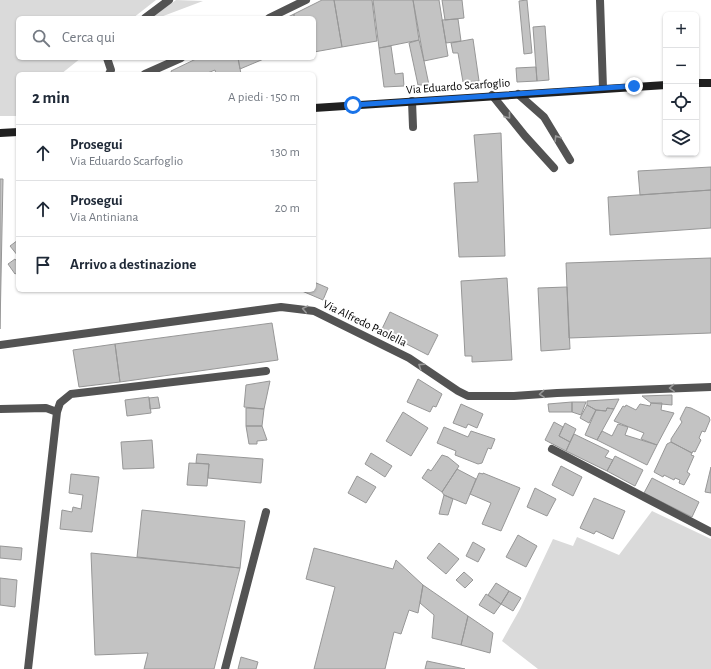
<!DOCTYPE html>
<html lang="it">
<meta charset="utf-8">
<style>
:root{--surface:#fff;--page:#f2f2f3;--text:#1f2937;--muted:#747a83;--line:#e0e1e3}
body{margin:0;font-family:"Alegreya Sans",sans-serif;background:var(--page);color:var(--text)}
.controls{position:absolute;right:12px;top:12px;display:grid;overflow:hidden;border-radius:6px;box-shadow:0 1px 3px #0004}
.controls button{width:36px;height:36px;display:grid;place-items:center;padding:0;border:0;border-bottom:1px solid var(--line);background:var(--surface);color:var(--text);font:20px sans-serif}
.stop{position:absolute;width:12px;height:12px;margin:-9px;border:3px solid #1a73e8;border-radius:50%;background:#fff}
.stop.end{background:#1a73e8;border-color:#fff;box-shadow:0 1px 4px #0008}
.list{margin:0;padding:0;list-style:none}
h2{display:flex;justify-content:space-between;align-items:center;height:52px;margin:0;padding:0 16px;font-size:17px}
h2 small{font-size:13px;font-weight:400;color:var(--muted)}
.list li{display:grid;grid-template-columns:26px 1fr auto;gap:12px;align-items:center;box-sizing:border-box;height:56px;padding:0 16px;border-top:1px solid var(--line)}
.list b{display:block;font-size:15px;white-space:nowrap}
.list p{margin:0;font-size:13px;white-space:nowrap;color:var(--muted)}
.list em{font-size:13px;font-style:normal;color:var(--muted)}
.icon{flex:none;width:22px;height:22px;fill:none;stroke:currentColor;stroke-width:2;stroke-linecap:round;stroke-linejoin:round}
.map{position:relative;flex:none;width:711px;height:669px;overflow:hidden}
.search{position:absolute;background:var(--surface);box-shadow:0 1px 3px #0004;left:16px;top:16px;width:300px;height:44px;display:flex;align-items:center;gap:10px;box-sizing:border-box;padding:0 14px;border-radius:6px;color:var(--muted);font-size:15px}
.panel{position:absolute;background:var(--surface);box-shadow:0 1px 3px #0004;left:16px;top:72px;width:300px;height:220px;border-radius:6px}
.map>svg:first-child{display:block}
.green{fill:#dadada}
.building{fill:#c3c3c3;stroke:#979797}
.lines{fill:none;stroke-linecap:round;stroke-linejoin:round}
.lane{stroke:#535353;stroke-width:8}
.street{stroke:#535353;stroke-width:8}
.secondary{stroke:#202020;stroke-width:8}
.oneway{stroke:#989898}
.route{stroke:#1a73e8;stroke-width:5}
.labels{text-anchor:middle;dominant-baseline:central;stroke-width:4;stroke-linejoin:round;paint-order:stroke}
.street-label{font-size:12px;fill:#000;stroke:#fff}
</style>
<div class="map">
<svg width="711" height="669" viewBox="0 0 711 669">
<rect width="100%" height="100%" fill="#fff"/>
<path class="green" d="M0 0H156L133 18H18V58H81L61 74H18V116H0Z
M176 0 203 1 158 18H151Z
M652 511 711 539V669H538L502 641 520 609 553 539 573 546 577 537 619 555Z"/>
<path class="building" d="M322 0H334L342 47 314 52V18H294V14Z
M334 0H372L377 41 342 47Z
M373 0H413L419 40 379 48Z
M413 0H439L448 56 424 61Z
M442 0H462L464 18 445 20Z
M527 0 532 53 524 54 519 1Z
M294 14V18H286Z
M458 19 461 41 446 43 442 20Z
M545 26 549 80 537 81 533 27Z
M473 39 479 81 463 82 458 53H453L451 43Z
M419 40 424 61 429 85H418L409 43Z
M391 46 395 74 403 73 404 86 384 87 379 48Z
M198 58H238L241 74H216L215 70 205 74H172L171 71Z
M238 58H266L240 69Z
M536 67 537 81 517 82 516 68Z
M501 133 505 256 459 257 454 183 478 182 474 135Z
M711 167V190L640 195 638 171Z
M0 179H3L0 329Z
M711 190V228L610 235 608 197Z
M18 240V256L10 246Z
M711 258V333L569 338 566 263Z
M15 259 18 263V272L15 274 8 264Z
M507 278 512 360 472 362V356H465L461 281Z
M314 282 328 288 323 300 302 291 314 290Z
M567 287 570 349 541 351 538 288Z
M390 312 438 335 428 355 381 331Z
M272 323 278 360 120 382 115 344Z
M115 344 120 382 79 387 73 350Z
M418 379 442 394 436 407 433 406 430 412 407 402Z
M270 381 264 409 244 407 246 385Z
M672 395V405L651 403 642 396Z
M149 397 151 413 127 416 125 400Z
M158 397 160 408 150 409 149 398Z
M619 399 614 409 607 408 606 411 596 410 587 405V401Z
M572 402V412H549L548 404Z
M572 402H586L581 415 572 412Z
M651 403H662L661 410 674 413 657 445 641 439 644 433 614 421 623 406 625 407 626 405 636 410 640 404 650 406Z
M461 404 483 414 477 428 468 424 466 428 453 423Z
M587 405 596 410 589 423 580 418Z
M686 407 691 408 709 417 710 420 705 432 702 431 699 438 701 440 695 452 693 451 692 453 671 442V439L682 422 680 419Z
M246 408 264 409 262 426H246Z
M607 408 614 409 597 440 585 435 596 410 606 411Z
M403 412 428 428 411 456 386 441Z
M554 422 563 427 559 436 570 442 566 451 545 440Z
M565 423 576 429 570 442 559 436Z
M618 424 628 427 625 435 657 445 647 465 597 440 602 431 612 436Z
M246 426H262L267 440 257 441V444H249Z
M444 427 468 437 471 431 495 439 491 449 488 448 482 463 478 464 455 455 456 451 437 443Z
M574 434 609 451 605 457 613 460 607 471 566 451Z
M152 440 154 468 123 469 121 442Z
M671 442 692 453 691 455 694 456 687 472 690 474 684 485 679 483 680 480 675 478 674 480 664 475 663 477 654 472 667 444Z
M371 453 392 466 385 477 365 464Z
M197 454 263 459 261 483 208 478 209 464 196 463Z
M442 455 448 457 459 466 442 492 422 478 428 469 431 471Z
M615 456 643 470 635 486 607 471Z
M189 463 209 464 207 486 187 485Z
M561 466 582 477 573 496 552 485Z
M711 467V493L705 492Z
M457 469 476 479 466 504 444 495 442 492Z
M479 473 483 474V473L520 488 501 531 482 524 491 503 470 494Z
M71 474 99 477 92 532 60 529 62 510 72 512 73 507 81 509 83 495 69 493Z
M357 476 376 487 366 503 348 493Z
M652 478 699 502 692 517 644 493Z
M535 488 556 499 547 516 527 507Z
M444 495 453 499 448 515 439 514Z
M594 498 625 511 613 539 596 531 594 534 580 528Z
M142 510 245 521 240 568 137 557Z
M518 535 537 546 526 567 506 557Z
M473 542 485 549 478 562 466 556Z
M439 543 459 559 446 574 427 558Z
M0 546 22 548 21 560 0 558Z
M314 548 393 569 396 560 423 585 418 613 409 610 401 634 394 632 385 669H314L335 587 306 579Z
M91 553 240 568 214 669H144L148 653 95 655Z
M464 572 473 580 465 588 456 580Z
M0 578 17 580 15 607 0 605Z
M496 583 509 591 501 604 488 595Z
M423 585 468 616 461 645 432 638 434 615 420 603Z
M509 591 521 598 513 611 501 604Z
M486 594 501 604 494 614 479 605Z
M468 616 493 633 490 653 461 645Z
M241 657 258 662 256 669H238Z
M427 661 465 669H425Z"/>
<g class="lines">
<path class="lane" d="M600 0 603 88
M145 18 169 0
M107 58 111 70 109 74
M518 94 544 117 570 160
M492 95 525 136 554 168
M412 101 413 127
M0 409 46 408 57 412
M552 449 711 532
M28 669 57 412 60 403 71 394 266 371
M225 669 266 512"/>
<path class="street" d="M269 18 306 0
M145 74 181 58
M0 345 281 307 314 311 409 358 458 391 468 396H514L557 393 711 387"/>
<path class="secondary" d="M696 83H711
M314 108 666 85
M0 133 18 132"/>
</g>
<defs><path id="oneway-chevron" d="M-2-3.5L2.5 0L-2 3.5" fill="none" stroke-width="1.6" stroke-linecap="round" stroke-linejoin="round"/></defs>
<g class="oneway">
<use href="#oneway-chevron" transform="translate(508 116) rotate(51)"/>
<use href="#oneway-chevron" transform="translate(557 138) rotate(-122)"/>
<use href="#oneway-chevron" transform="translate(305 309) rotate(-167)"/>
<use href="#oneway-chevron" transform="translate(421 366) rotate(-146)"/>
<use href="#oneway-chevron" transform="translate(672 388) rotate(178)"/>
<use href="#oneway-chevron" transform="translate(542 394) rotate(175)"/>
</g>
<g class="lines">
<path class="route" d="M353 105 634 86"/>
</g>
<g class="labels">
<g class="street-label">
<text transform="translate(458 86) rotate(-4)">Via Eduardo Scarfoglio</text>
<text transform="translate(365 323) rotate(26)">Via Alfredo Paolella</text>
</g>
</g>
</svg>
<div class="controls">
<button>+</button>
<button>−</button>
<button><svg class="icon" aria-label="locate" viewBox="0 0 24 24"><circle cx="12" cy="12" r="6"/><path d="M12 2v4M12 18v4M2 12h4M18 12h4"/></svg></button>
<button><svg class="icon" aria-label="layers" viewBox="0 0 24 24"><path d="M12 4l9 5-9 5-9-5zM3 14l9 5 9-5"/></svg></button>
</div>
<div class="stop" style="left:353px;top:105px"></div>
<div class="stop end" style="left:634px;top:86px"></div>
<div class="search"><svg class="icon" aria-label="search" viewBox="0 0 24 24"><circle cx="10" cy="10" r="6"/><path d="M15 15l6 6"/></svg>Cerca qui</div>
<section class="panel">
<h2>2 min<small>A piedi · 150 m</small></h2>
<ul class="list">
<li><svg class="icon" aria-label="ahead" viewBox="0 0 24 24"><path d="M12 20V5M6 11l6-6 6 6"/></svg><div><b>Prosegui</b><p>Via Eduardo Scarfoglio</p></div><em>130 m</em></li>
<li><svg class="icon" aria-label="ahead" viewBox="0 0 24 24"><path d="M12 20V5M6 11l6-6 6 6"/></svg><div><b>Prosegui</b><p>Via Antiniana</p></div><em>20 m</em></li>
<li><svg class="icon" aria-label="arrive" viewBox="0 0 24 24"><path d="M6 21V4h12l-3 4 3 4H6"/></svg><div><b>Arrivo a destinazione</b></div></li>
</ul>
</section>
</div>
